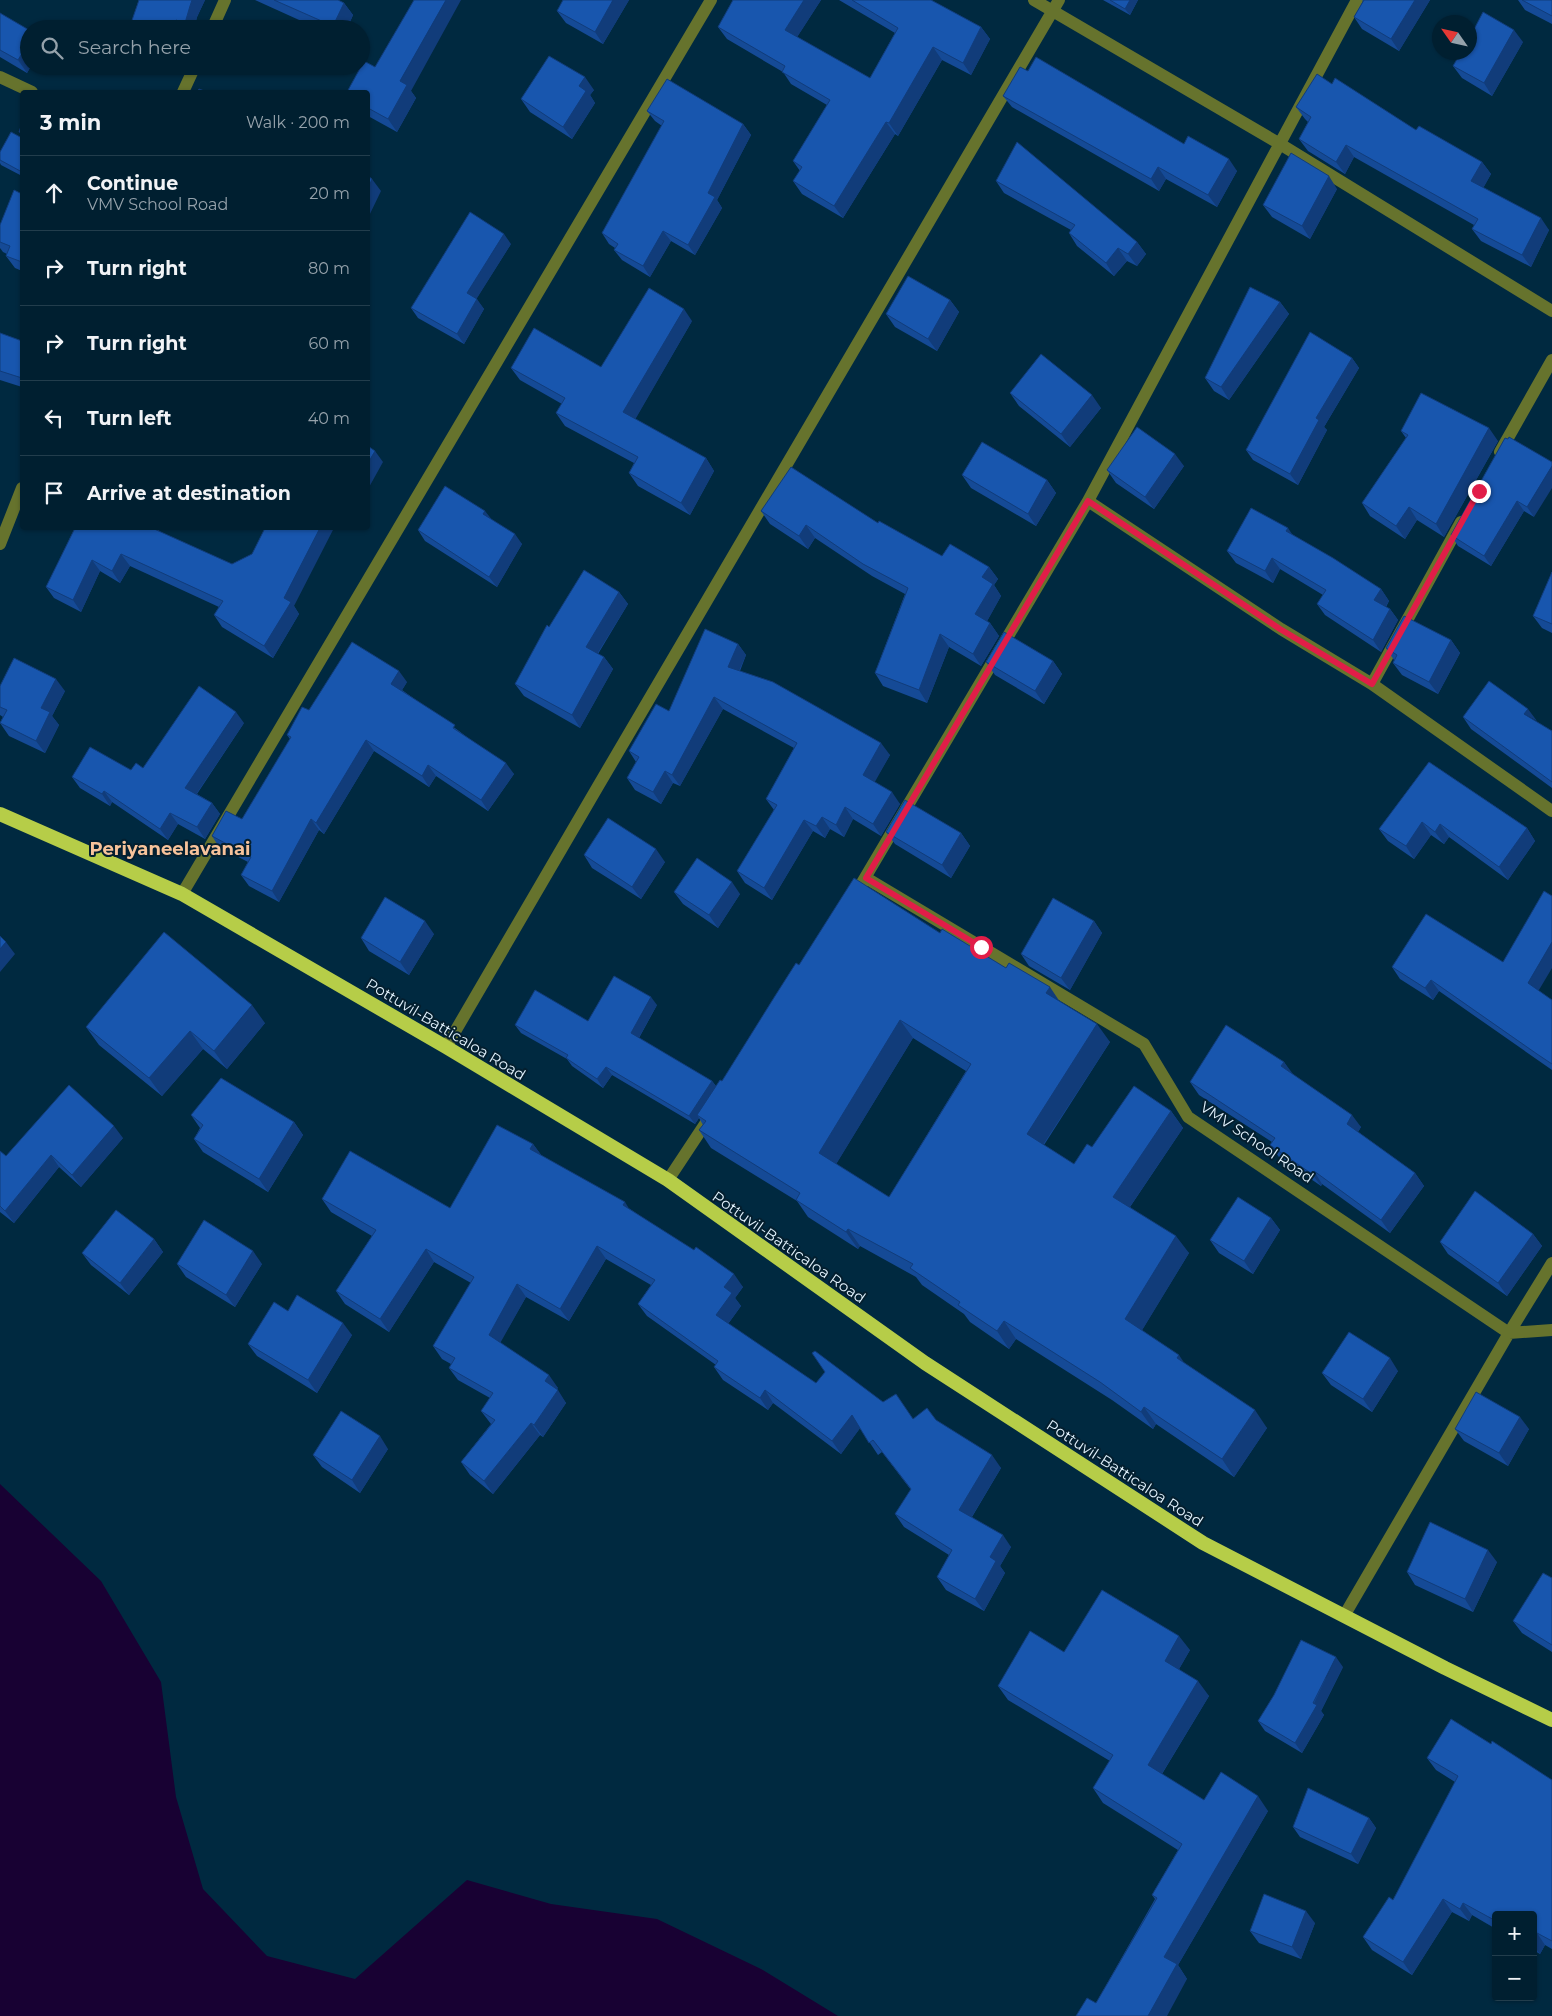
<!DOCTYPE html>
<meta charset="utf-8">
<style>
:root{--surface:#001f30;--page:#0a2738;--text:#f1f3f6;--muted:#95a2ab;--line:#223d4c}
body{margin:0;font-family:Montserrat,sans-serif;background:var(--page);color:var(--text)}
.controls{position:absolute;right:15px;bottom:15px;display:grid;overflow:hidden;border-radius:5px;box-shadow:0 1px 4px #0004}
.controls button{width:45px;height:45px;display:grid;place-items:center;padding:0;border:0;border-bottom:1px solid var(--line);background:var(--surface);color:var(--text);font:25px sans-serif}
.compass{position:absolute;left:1432px;top:15px;width:45px;height:45px;border-radius:50%;background:var(--surface);box-shadow:0 1px 4px #0004;rotate:304deg}
.stop{position:absolute;width:15px;height:15px;margin:-11px;border:4px solid #e11d48;border-radius:50%;background:#fff}
.stop.end{background:#e11d48;border-color:#fff;box-shadow:0 1px 5px #0008}
.list{margin:0;padding:0;list-style:none}
h2{display:flex;justify-content:space-between;align-items:center;height:65px;margin:0;padding:0 20px;font-size:21px}
h2 small{font-size:16px;font-weight:400;color:var(--muted)}
.list li{display:grid;grid-template-columns:32px 1fr auto;gap:15px;align-items:center;box-sizing:border-box;height:75px;padding:0 20px;border-top:1px solid var(--line)}
.list b{display:block;font-size:19px;white-space:nowrap}
.list p{margin:0;font-size:16px;white-space:nowrap;color:var(--muted)}
.list em{font-size:16px;font-style:normal;color:var(--muted)}
.icon{flex:none;width:28px;height:28px;fill:none;stroke:currentColor;stroke-width:2;stroke-linecap:round;stroke-linejoin:round}
.map{position:relative;flex:none;width:1552px;height:2016px;overflow:hidden}
.search{position:absolute;background:var(--surface);box-shadow:0 1px 4px #0004;left:20px;top:20px;width:350px;height:55px;display:flex;align-items:center;gap:12px;box-sizing:border-box;padding:0 18px;border-radius:28px;color:var(--muted);font-size:19px}
.panel{position:absolute;background:var(--surface);box-shadow:0 1px 4px #0004;left:20px;top:90px;width:350px;height:440px;border-radius:5px}
.map>svg:first-child{display:block}
.water{fill:#180133}
.lines{fill:none;stroke-linecap:round;stroke-linejoin:round}
.minor{stroke:#66732d;stroke-width:12}
.trunk{stroke:#b6cd48;stroke-width:14}
.wall{fill:#154a96;fill-rule:evenodd}
.shaded-wall{fill:#113c7a}
.building{fill:#1856ae;stroke:#113c7a;fill-rule:evenodd}
.route{stroke:#e11d48;stroke-width:6}
.labels{text-anchor:middle;dominant-baseline:central;stroke-width:4;stroke-linejoin:round;paint-order:stroke}
.street-label{font-size:15px;fill:#e2f2fd;stroke:#041f2f}
.quarter-label{font-size:18px;font-weight:bold;fill:#f7c39b;stroke:#041f2f}
</style>
<div class="map">
<svg width="1552" height="2016" viewBox="0 0 1552 2016">
<rect width="100%" height="100%" fill="#002940"/>
<path class="water" d="M0 1484 101 1581 161 1682 176 1797 203 1889 267 1956 355 1979 467 1880 551 1904 657 1919 761 1969 838 2016H0Z"/>
<g class="lines">
<path class="minor" d="M1034 0 1280 144 1552 311
M212 29 225 0
M0 77 32 92
M183 92 195 66
M1500 452 1552 360
M1088 501 1281 629 1372 684 1552 811
M0 544 22 488
M1372 684 1461 522
M866 878 1144 1044 1188 1117 1509 1333 1552 1330
M182 894 711 0
M853 898 1088 501 1357 0
M446 1047 597 788 1059 0
M668 1180 709 1118
M1344 1616 1509 1333 1552 1263"/>
<path class="trunk" d="M0 814 182 894 446 1047 668 1180 925 1363 1203 1543 1445 1668 1552 1720"/>
</g>
<path class="wall" d="M139 0H205L197 17 194 29H129Z
M255 0H338L344 3 353 15 347 29H319Z
M629 0 603 44 566 23 557 11Z
M733 0H821L797 37 870 78 895 33 839 0H931L981 27 990 39 971 75 942 60 898 136 895 134 843 218 802 194 793 181 800 171 793 161 827 105 791 84 783 72 727 39 718 27Z
M1103 0H1138L1130 15Z
M1362 0H1430L1399 51 1362 29 1354 17 1363 1Z
M1518 0H1552V24L1525 10Z
M0 13 29 66H31L27 73 0 57Z
M1523 42 1492 96 1462 78 1453 66Z
M140 66H171L168 75Z
M375 67 411 91 416 98 397 132 368 116V92Z
M1028 71 1184 144 1237 171 1217 207 1166 179 1159 191 1012 107 1003 96Z
M1332 84 1416 130 1482 162 1491 174 1483 188 1549 230 1531 267 1481 241 1472 229 1474 225 1354 157 1345 174 1308 151 1299 139 1308 122 1305 119 1296 107Z
M594 90 590 95 595 103 572 139 530 112 521 99Z
M647 111 743 124 751 135 717 200 722 208 695 255 671 241 650 277 622 260 614 250 615 248 609 244 602 233 662 126 655 121Z
M22 138V176L1 165 0 163V152Z
M996 181 1137 242 1146 254 1137 266 1127 261 1114 276 1077 246 1069 233 1071 230 1004 193Z
M1337 189 1310 239 1272 217 1263 205Z
M22 194V271L15 268 6 256 7 254 3 252 0 248V225Z
M511 244 476 299 484 309 464 344 418 318 411 308Z
M950 300 959 312 937 351 895 327 886 314Z
M1280 302 1289 314 1229 400 1214 391 1205 378Z
M692 321 635 419 706 458 714 471 690 515 638 486 629 473 634 463 565 426 556 413 562 404 520 380 511 368 601 367Z
M0 333 22 341V387L0 380Z
M1352 358 1359 368 1324 427 1327 430 1298 485 1253 460 1246 450Z
M1010 393 1101 408 1070 447 1019 406Z
M1401 431 1498 441 1444 537 1417 520 1405 539 1370 516 1362 503 1406 438Z
M1505 438 1534 517 1524 511 1491 566 1458 546 1451 535Z
M1184 466 1154 509 1116 483 1107 470Z
M962 475 1047 480 1056 493 1036 526 971 488Z
M761 511 878 523 942 556 989 567 998 579 994 585 1001 596 987 621 990 623 999 636 981 666 949 647 927 703 883 686 875 673 905 594 872 576 815 538 808 549 770 524Z
M491 519 522 544 497 587 425 541 418 530Z
M75 528H160L159 531 294 606 299 614 273 658 222 627 214 615 219 607 130 566 120 583 100 571 81 612 54 598 46 587Z
M1293 535 1381 589 1389 601 1386 607 1390 609 1398 620 1381 652 1325 615 1317 604 1323 595 1280 569 1273 583 1236 563 1227 551Z
M1552 572V633L1542 628 1533 616Z
M619 592 628 604 598 654 604 657 613 669 580 728 524 696 515 684 549 627Z
M1451 640 1460 653 1438 694 1402 675 1393 663 1394 660 1386 648Z
M738 644 746 655 740 671 890 755 874 782 900 804 881 836 853 819 844 837 830 829 825 838 813 831 772 900 745 883 737 871 774 810 766 799 794 748 723 709 680 786 673 783 661 804 635 790 627 778 636 762 629 751 669 711Z
M1053 661 1062 674 1044 704 995 675 986 662Z
M407 682 402 690 459 731 514 774 488 811 436 776 429 787 374 751 324 834 319 830 279 902 249 886 241 875 248 862 219 847 212 836 242 819 290 739 287 735 309 710Z
M0 686 65 691 52 716 59 725 45 753 9 736 0 723 3 717 0 715Z
M1463 717 1537 722 1552 731V788L1471 729Z
M244 723 197 794 212 803 220 814 205 839 178 824 168 840 112 802 110 806 80 788 72 777 143 768Z
M1429 762 1527 828 1535 841 1508 880 1449 837 1444 844 1431 835 1414 859 1388 841 1379 829Z
M886 832 961 833 970 846 951 878 895 844Z
M584 855 665 862 641 899 592 868Z
M674 892 740 894 718 928 683 904Z
M1094 921 1102 933 1070 990 1029 966 1021 954Z
M940 933 1060 1001 1110 1042 1044 1145 1074 1164 1092 1147 1171 1111 1183 1128 1130 1207 1189 1253 1142 1330 1267 1428 1234 1477 1156 1424 1153 1429 1112 1400 1016 1339 1009 1349 970 1322 964 1314 922 1285 916 1277 860 1246 858 1249 808 1217 797 1201 711 1148 699 1130 703 1125 699 1118 695 1124 612 1075 603 1088 572 1066 567 1059 521 1033 515 1025 588 1021 657 1005 639 1038 712 1081 716 1086 722 1081 799 965ZM913 1038 966 1071 889 1197 836 1164Z
M434 934 409 975 369 951 361 938Z
M1392 967 1538 991 1552 1000V1070L1439 991 1433 1000 1400 979Z
M265 1023 227 1069 203 1049 162 1096 99 1045 86 1027Z
M1284 1062 1291 1073 1361 1127 1358 1132 1415 1173 1424 1186 1390 1233 1322 1184 1321 1186 1279 1157 1270 1145 1272 1142 1199 1095 1190 1082Z
M191 1115 294 1122 303 1135 268 1192 203 1152 194 1139 200 1128Z
M123 1138 81 1187 59 1167 14 1223 0 1212V1151L6 1156Z
M533 1144 541 1155 630 1209 743 1287 735 1298 741 1306 728 1324 816 1383 883 1402 913 1419 936 1420 1001 1468 972 1517 1011 1547 1000 1566 1005 1573 984 1611 946 1590 937 1577 949 1555 904 1527 895 1514 911 1490 882 1452 878 1455 860 1428 841 1454 773 1403 768 1410 723 1380 714 1367 716 1365 647 1316 638 1304 651 1285 606 1259 569 1321 526 1297 500 1342 558 1388 556 1389 566 1403 543 1437 540 1435 493 1494 470 1475 461 1462 491 1424 481 1411 490 1398 458 1380 449 1368 451 1364 442 1359 433 1346 471 1283 434 1262 389 1332 345 1304 336 1291 372 1236 331 1212 322 1199 450 1208Z
M1271 1218 1280 1230 1253 1274 1219 1253 1210 1240Z
M1533 1234 1542 1246 1507 1296 1448 1254 1440 1242Z
M154 1239 163 1252 129 1295 91 1265 82 1253Z
M177 1264H262L235 1307 186 1277Z
M288 1311 352 1335 317 1393 257 1356 248 1344Z
M1398 1371 1372 1412 1331 1385 1322 1373Z
M1455 1429H1529L1508 1466 1464 1441Z
M388 1449 360 1493 322 1467 313 1455Z
M1497 1562 1473 1612 1415 1585 1407 1572Z
M1552 1578V1652L1522 1633 1513 1621Z
M1190 1650 1179 1669 1209 1696 1162 1774 1204 1800 1268 1811 1178 1965 1187 1979 1096 2003 1155 1899 1152 1895 1178 1850 1103 1803 1093 1788 1110 1761 1008 1700 998 1686 1064 1652Z
M1343 1667 1321 1711 1324 1715 1302 1753 1265 1731 1258 1721Z
M1491 1744 1552 1780V1949L1545 1945 1540 1954 1533 1950V1915H1496V1929L1472 1915 1469 1921 1452 1912 1412 1975 1372 1950 1363 1937 1393 1900 1455 1782 1436 1770 1427 1758Z
M1369 1818 1376 1828 1358 1864 1300 1837 1293 1827Z
M1315 1923 1301 1959 1259 1943 1250 1931Z"/>
<path class="shaded-wall" d="M192 0H205L197 17 194 29H189L185 23 190 6Z
M446 0H461L411 91 416 98 397 132 388 119 400 81Z
M613 0H629L603 44 595 32Z
M804 0H821L794 42 785 30Z
M1130 0H1138L1130 15 1125 9Z
M1415 0H1430L1399 51 1391 39Z
M344 3 353 15 347 29H335L333 26Z
M176 20 182 29H173Z
M981 27 990 39 971 75 963 63Z
M1514 30 1523 42 1492 96 1484 83Z
M29 42V66H31L27 73 18 60Z
M933 47 942 60 898 136 889 123Z
M162 66H171L168 75Z
M585 77 594 90 590 95 595 103 572 139 563 127 579 86Z
M886 122 895 134 843 218 834 206Z
M743 124 751 135 717 200 722 208 695 255 688 245 708 193Z
M1346 145 1354 157 1345 174 1336 162Z
M1229 159 1237 171 1217 207 1208 195Z
M1482 162 1491 174 1480 194 1471 181Z
M1158 167 1166 179 1159 191 1151 179Z
M1329 176 1337 189 1310 239 1302 226Z
M372 179 381 191 368 218V189Z
M1541 218 1549 230 1531 267 1522 255Z
M663 231 671 241 650 277 643 266Z
M504 234 511 244 474 303 467 293Z
M1137 242 1146 254 1137 266 1128 254Z
M1118 248 1127 261 1114 276 1106 263Z
M477 299 484 309 464 344 457 334Z
M950 300 959 312 937 351 928 339Z
M1280 302 1289 314 1229 400 1221 387Z
M684 309 692 321 632 425 623 412Z
M1352 358 1359 368 1324 427 1327 430 1298 485 1290 474 1316 418Z
M1092 395 1101 408 1070 447 1061 434Z
M1489 428 1498 441 1444 537 1436 524Z
M375 451 383 462 368 489V463Z
M1175 454 1184 466 1154 509 1145 497Z
M706 458 714 471 690 515 681 503Z
M1552 466V488L1534 517 1527 507Z
M1047 480 1056 493 1036 526 1028 514Z
M1517 501 1524 511 1491 566 1484 556Z
M1409 507 1417 520 1405 539 1396 526Z
M485 511 493 521 483 514Z
M806 525 815 538 808 549 799 536Z
M149 528H160L156 537Z
M320 528H334L294 606 299 614 273 658 264 646 284 598Z
M1288 528 1296 540 1286 531Z
M515 534 522 544 497 587 489 577Z
M121 554 130 566 120 583 112 571Z
M1272 558 1280 569 1273 583 1265 571Z
M92 560 100 571 81 612 73 600Z
M989 567 998 579 994 585 1001 596 984 627 975 614 982 577Z
M1381 589 1389 601 1382 612 1374 600Z
M619 592 628 604 594 659 586 647Z
M1390 609 1398 620 1381 652 1373 640Z
M990 623 999 636 981 666 973 654Z
M940 634 949 647 927 703 919 690Z
M1451 640 1460 653 1438 694 1429 682Z
M738 644 746 655 736 678 728 667Z
M604 657 613 669 580 728 572 715Z
M1053 661 1062 674 1044 704 1035 691Z
M399 671 407 682 399 695 391 684Z
M56 679 65 691 52 716 59 725 45 753 36 741 41 708Z
M714 697 723 709 680 786 672 775Z
M1528 709 1537 721 1524 714Z
M236 712 244 723 193 799 185 788Z
M366 740 374 751 324 834 316 823Z
M881 743 890 755 872 787 863 775Z
M506 763 514 774 488 811 481 800Z
M428 765 436 776 429 787 422 776Z
M665 771 673 783 661 804 653 792Z
M104 791 112 802 110 806 102 794Z
M892 792 900 804 881 836 873 824Z
M212 803 220 814 205 839 197 827Z
M845 807 853 819 844 837 836 825Z
M170 813 178 824 168 840 160 829Z
M822 817 830 829 825 838 816 826Z
M311 819 319 830 279 902 272 891Z
M804 820 813 831 772 900 764 888Z
M1422 822 1431 835 1414 859 1406 846Z
M1440 824 1449 837 1444 844 1435 832Z
M1527 828 1535 841 1508 880 1499 867Z
M961 833 970 846 951 878 942 865Z
M656 849 665 862 641 899 632 887Z
M732 882 740 894 718 928 709 915Z
M425 921 434 934 409 975 400 962Z
M1094 921 1102 933 1070 990 1061 978Z
M6 942 15 954 0 972V949Z
M1552 942V968L1536 995 1528 983Z
M1431 980 1439 991 1433 1000 1425 988Z
M1050 987 1062 1005 1046 993Z
M651 997 657 1005 637 1041 631 1033Z
M252 1005 265 1023 227 1069 214 1051Z
M900 1020 913 1038 832 1171 819 1153Z
M1097 1024 1110 1042 1039 1151 1027 1134Z
M190 1031 203 1049 162 1096 149 1078Z
M1284 1062 1293 1074 1281 1066Z
M606 1067 612 1075 603 1088 597 1079Z
M712 1081 718 1089 697 1115 699 1118 695 1124 689 1116Z
M1171 1111 1183 1128 1125 1214 1113 1197Z
M1352 1115 1361 1127 1355 1136 1347 1124Z
M294 1122 303 1135 268 1192 259 1179Z
M114 1126 123 1138 81 1187 72 1175Z
M533 1144 542 1156 530 1149Z
M51 1155 59 1167 14 1223 5 1211Z
M1314 1171 1322 1184 1321 1186 1312 1174Z
M1415 1173 1424 1186 1390 1233 1381 1220Z
M625 1202 633 1215 623 1205Z
M1271 1218 1280 1230 1253 1274 1244 1261Z
M848 1229 860 1246 858 1249 846 1232Z
M1533 1234 1542 1246 1507 1296 1498 1283Z
M1176 1236 1189 1253 1138 1337 1125 1319Z
M154 1239 163 1252 129 1295 120 1283Z
M597 1246 606 1259 569 1321 560 1309Z
M426 1249 434 1262 389 1332 380 1319Z
M253 1251 262 1264 235 1307 226 1295Z
M734 1274 743 1287 735 1298 741 1306 725 1328 716 1315 724 1287Z
M517 1284 526 1297 498 1347 489 1335Z
M1004 1321 1016 1339 1009 1349 997 1331Z
M343 1323 352 1335 317 1393 308 1380Z
M1179 1355 1191 1373 1177 1358Z
M1390 1358 1398 1371 1372 1412 1363 1399Z
M549 1375 558 1388 553 1394 545 1381Z
M558 1390 566 1403 543 1437 534 1425Z
M765 1390 773 1403 768 1410 760 1398Z
M1144 1407 1156 1424 1153 1429 1141 1412Z
M1255 1410 1267 1428 1234 1477 1222 1459Z
M852 1415 861 1427 841 1454 832 1441Z
M1520 1417 1529 1429 1508 1466 1499 1453Z
M531 1423 540 1435 493 1494 484 1481Z
M380 1436 388 1449 360 1493 352 1480Z
M992 1455 1001 1468 968 1523 959 1510Z
M1003 1535 1011 1547 1000 1566 1005 1573 984 1611 975 1599 990 1557Z
M1488 1550 1497 1562 1473 1612 1465 1599Z
M1179 1636 1190 1650 1175 1676 1165 1661Z
M1336 1657 1343 1667 1321 1711 1324 1715 1302 1753 1295 1743Z
M1198 1681 1209 1696 1158 1780 1148 1765Z
M1258 1796 1268 1811 1178 1965 1187 1979 1167 2016H1148L1164 1957Z
M1369 1818 1376 1828 1358 1864 1351 1854Z
M1443 1899 1452 1912 1412 1975 1403 1962Z
M1463 1903 1472 1915 1469 1921 1460 1909Z
M1306 1911 1315 1923 1301 1959 1292 1947Z
M1537 1933 1545 1945 1540 1954 1533 1945V1938Z"/>
<path class="building" d="M139 0H192L190 6 185 23 176 20 173 29H129Z
M274 0H338L344 3 333 26Z
M414 0H446L400 81 407 85 388 119 368 108V92H347L364 61 375 67Z
M563 0H613L595 32 557 11Z
M733 0H804L785 30 870 78 898 28 852 0H931L981 27 963 63 933 47 889 123 886 122 834 206 793 181 802 167 793 161 830 100 782 72 785 66 718 27Z
M1110 0H1130L1125 9Z
M1364 0H1415L1391 39 1354 17Z
M1522 0H1552V16Z
M1483 12 1514 30 1484 83 1453 66 1461 52H1470V37Z
M0 13 29 30V42L18 60 0 50Z
M549 56 585 77 579 86 586 91 563 127 521 99Z
M1036 57 1184 144 1188 136 1229 159 1208 195 1158 167 1151 179 1003 96 1020 67 1028 71Z
M1317 74 1332 84 1335 78 1416 130 1419 126 1482 162 1471 181 1541 218 1522 255 1472 229 1478 219 1346 145 1336 162 1299 139 1311 117 1296 107Z
M667 79 743 124 708 193 715 197 688 245 663 231 643 266 614 250 618 244 602 233 664 121 647 111Z
M199 89 207 92H197Z
M22 123V133L19 132Z
M11 132 22 138V172L0 160V152Z
M1017 142 1137 242 1128 254 1118 248 1106 263 1069 233 1075 225 996 181Z
M1291 153 1329 176 1302 226 1263 205Z
M368 176 372 179 368 189Z
M14 190 22 194V262L6 256 10 246 0 242V225Z
M470 212 504 234 467 293 477 299 457 334 411 308Z
M908 276 950 300 928 339 886 314Z
M1250 287 1280 302 1221 387 1205 378Z
M649 288 684 309 623 412 706 458 681 503 629 473 638 457 556 413 565 398 511 368 534 328 601 367Z
M1310 332 1352 358 1316 418 1319 420 1290 474 1246 450Z
M0 333 22 341V378L0 371Z
M1041 354 1092 395 1061 434 1010 393Z
M1421 393 1489 428 1436 524 1409 507 1396 526 1362 503 1408 435 1401 431Z
M1137 427 1175 454 1145 497 1107 470Z
M1509 437 1552 462V466L1527 507 1517 501 1484 556 1451 535 1505 438 1508 439Z
M982 442 1047 480 1028 514 962 475Z
M368 446 375 451 368 463Z
M791 467 878 523 879 521 942 556 950 544 989 567 982 577 993 584 975 614 990 623 973 654 940 634 919 690 875 673 908 588 863 564 806 525 799 536 761 511Z
M445 486 485 511 483 514 515 534 489 577 418 530Z
M1251 508 1288 528 1286 531 1333 558 1381 589 1374 600 1390 609 1373 640 1317 604 1326 590 1272 558 1265 571 1227 551Z
M75 528H152L232 564 252 554 265 528H320L284 598 291 602 264 646 214 615 223 601 121 554 112 571 92 560 73 600 46 587Z
M584 570 619 592 586 647 604 657 572 715 515 684 547 625 549 627Z
M1552 572V624L1533 616Z
M1404 616 1451 640 1429 682 1393 663 1397 655 1386 648Z
M705 629 738 644 728 667 773 682 881 743 863 775 892 792 873 824 845 807 836 825 822 817 816 826 804 820 764 888 737 871 777 805 766 799 797 743 714 697 672 775 665 771 653 792 627 778 639 757 629 751 656 704 669 711Z
M1004 632 1053 661 1035 691 986 662Z
M352 642 399 671 391 684 455 725 453 728 506 763 481 800 428 765 422 776 366 740 316 823 311 819 272 891 241 875 251 857 212 836 226 811 242 819 291 737 287 735 302 707 309 710Z
M14 658 56 679 41 708 50 712 36 741 0 723 7 710 0 707V686Z
M1489 681 1528 709 1524 714 1552 731V782L1463 717Z
M199 686 236 712 185 788 212 803 197 827 170 813 160 829 104 791 102 794 72 777 90 747 131 770 136 763 143 768Z
M1429 762 1527 828 1499 867 1440 824 1435 832 1422 822 1406 846 1379 829Z
M905 800 961 833 942 865 886 832Z
M608 818 656 849 632 887 584 855Z
M697 858 732 882 709 915 674 892Z
M854 878 940 933 942 929 1006 968 1009 963 1050 987 1046 993 1097 1024 1027 1134 1074 1164 1087 1144 1092 1147 1134 1086 1171 1111 1113 1197 1176 1236 1125 1319 1179 1355 1177 1358 1255 1410 1222 1459 1144 1407 1141 1412 1100 1382 1004 1321 997 1331 958 1305 960 1302 910 1268 913 1264 848 1229 846 1232 796 1200 800 1193 699 1130 706 1121 697 1115 720 1080 722 1081 775 996 796 963 799 965ZM900 1020 971 1064 889 1197 819 1153Z
M1544 891 1552 896V942L1528 983 1552 1000V1064L1537 1054 1431 980 1425 988 1392 967 1426 914 1503 962Z
M385 897 425 921 400 962 361 938Z
M1053 898 1094 921 1061 978 1021 954Z
M164 932 252 1005 214 1051 190 1031 149 1078 86 1027Z
M0 936 6 942 0 949Z
M614 976 651 997 631 1033 712 1081 689 1116 606 1067 597 1079 566 1058 568 1055 515 1025 535 990 588 1021Z
M1226 1025 1284 1062 1281 1066 1352 1115 1347 1124 1415 1173 1381 1220 1314 1171 1312 1174 1270 1145 1275 1138 1190 1082Z
M221 1078 294 1122 259 1179 194 1139 203 1125 191 1115Z
M69 1085 114 1126 72 1175 51 1155 5 1211 0 1206V1151L6 1156Z
M497 1125 533 1144 530 1149 625 1202 623 1205 694 1250 696 1247 734 1274 724 1287 732 1293 716 1315 816 1383 825 1372 812 1353 815 1351 883 1402 896 1394 913 1419 927 1408 936 1420 992 1455 959 1510 1003 1535 990 1557 996 1561 975 1599 937 1577 952 1550 895 1514 911 1489 873 1440 869 1443 852 1415 832 1441 765 1390 760 1398 714 1367 718 1361 638 1304 655 1280 597 1246 560 1309 517 1284 489 1335 549 1375 545 1381 558 1390 534 1425 531 1423 484 1481 461 1462 495 1420 481 1411 493 1393 449 1368 455 1358 433 1346 474 1277 426 1249 380 1319 336 1291 376 1230 322 1199 350 1151 450 1208Z
M1475 1191 1533 1234 1498 1283 1440 1242Z
M1238 1197 1271 1218 1244 1261 1210 1240Z
M116 1210 154 1239 120 1283 82 1253Z
M204 1220 253 1251 226 1295 177 1264Z
M297 1295 343 1323 308 1380 248 1344 274 1302 288 1311Z
M1349 1332 1390 1358 1363 1399 1322 1373Z
M1476 1392 1520 1417 1499 1453 1455 1429Z
M341 1411 380 1436 352 1480 313 1455Z
M1430 1522 1488 1550 1465 1599 1407 1572Z
M1543 1573 1552 1578V1645L1513 1621Z
M1102 1590 1179 1636 1165 1661 1198 1681 1148 1765 1204 1800 1221 1772 1258 1796 1164 1957 1177 1964 1148 2016H1076L1087 1998 1096 2003 1157 1898 1152 1895 1182 1844 1093 1788 1113 1755 998 1686 1030 1631 1064 1652Z
M1301 1640 1336 1657 1313 1703 1317 1705 1295 1743 1258 1721 1274 1695Z
M1451 1719 1491 1744 1492 1741 1552 1780V1941L1537 1933 1533 1938V1915H1496V1921L1463 1903 1460 1909 1443 1899 1403 1962 1363 1937 1389 1897 1393 1900 1458 1776 1427 1758Z
M1308 1788 1369 1818 1351 1854 1293 1827Z
M1264 1894 1306 1911 1292 1947 1250 1931Z"/>
<g class="lines">
<path class="route" d="M981 947 866 878 1088 501 1280 629 1372 684 1479 491"/>
</g>
<g class="labels">
<g class="street-label">
<text transform="translate(446 1029) rotate(31)">Pottuvil-Batticaloa Road</text>
<text transform="translate(1257 1142) rotate(34)">VMV School Road</text>
<text transform="translate(789 1247) rotate(35)">Pottuvil-Batticaloa Road</text>
<text transform="translate(1125 1473) rotate(33)">Pottuvil-Batticaloa Road</text>
</g>
<g class="quarter-label">
<text x="170" y="849">Periyaneelavanai</text>
</g>
</g>
</svg>
<div class="controls">
<button>+</button>
<button>−</button>
</div>
<svg class="compass" viewBox="-18 -18 36 36"><path d="M0-13l5 13h-10z" fill="#e53935"/><path d="M0 13l5-13h-10z" fill="#95a2ab"/></svg>
<div class="stop" style="left:981px;top:947px"></div>
<div class="stop end" style="left:1479px;top:491px"></div>
<div class="search"><svg class="icon" aria-label="search" viewBox="0 0 24 24"><circle cx="10" cy="10" r="6"/><path d="M15 15l6 6"/></svg>Search here</div>
<section class="panel">
<h2>3 min<small>Walk · 200 m</small></h2>
<ul class="list">
<li><svg class="icon" aria-label="ahead" viewBox="0 0 24 24"><path d="M12 20V5M6 11l6-6 6 6"/></svg><div><b>Continue</b><p>VMV School Road</p></div><em>20 m</em></li>
<li><svg class="icon" aria-label="right" viewBox="0 0 24 24"><path d="M7 20v-9h11M14 6l5 5-5 5"/></svg><div><b>Turn right</b></div><em>80 m</em></li>
<li><svg class="icon" aria-label="right" viewBox="0 0 24 24"><path d="M7 20v-9h11M14 6l5 5-5 5"/></svg><div><b>Turn right</b></div><em>60 m</em></li>
<li><svg class="icon" aria-label="left" viewBox="0 0 24 24"><path d="M17 20v-9H6M10 6l-5 5 5 5"/></svg><div><b>Turn left</b></div><em>40 m</em></li>
<li><svg class="icon" aria-label="arrive" viewBox="0 0 24 24"><path d="M6 21V4h12l-3 4 3 4H6"/></svg><div><b>Arrive at destination</b></div></li>
</ul>
</section>
</div>
